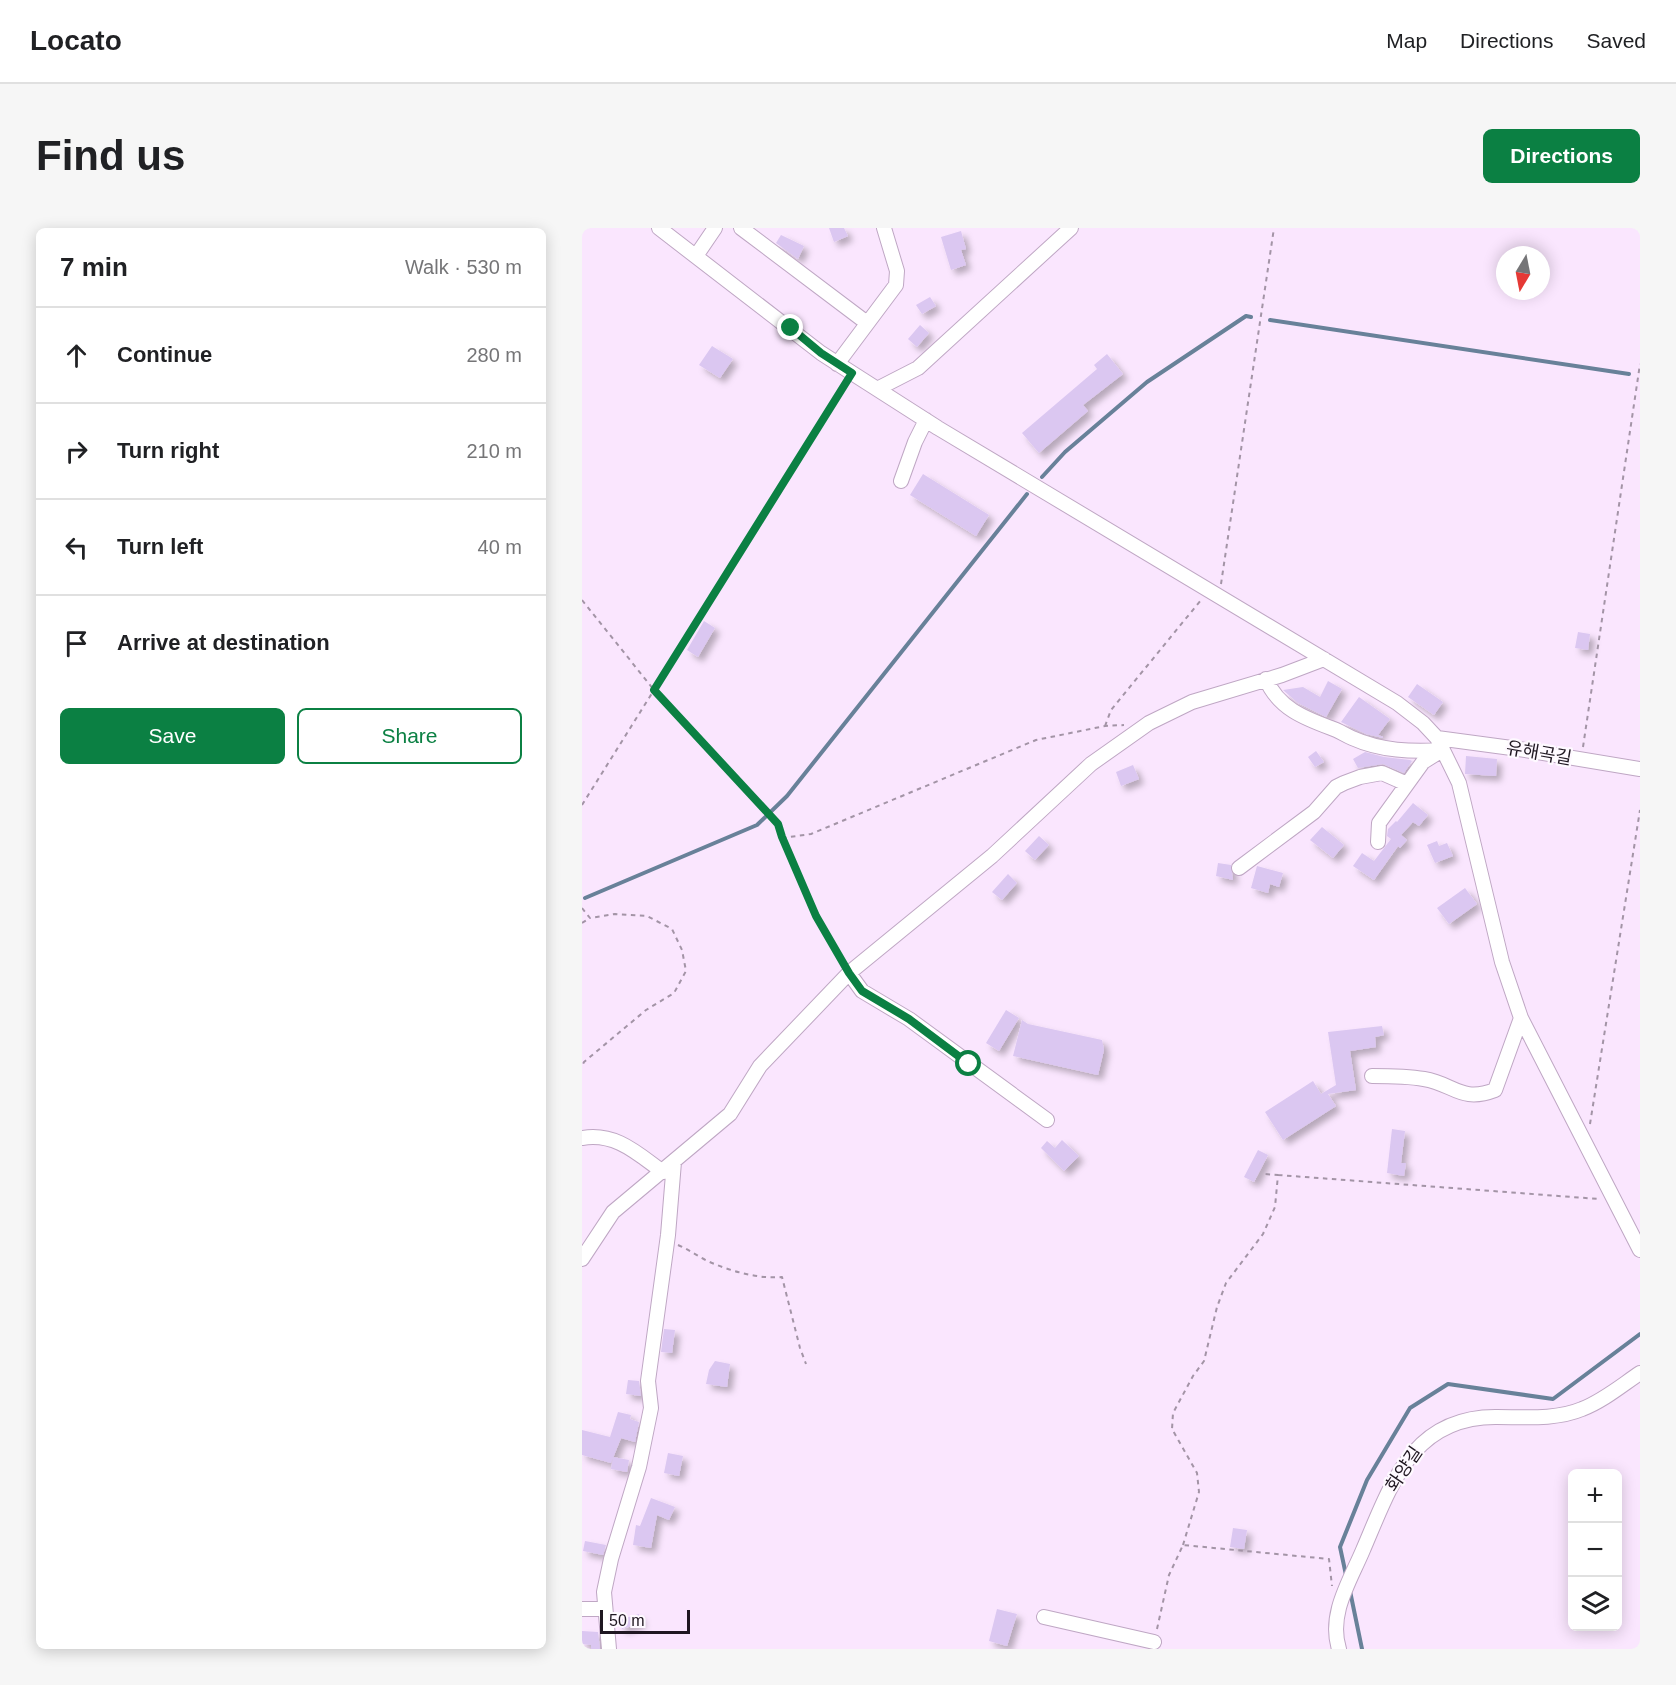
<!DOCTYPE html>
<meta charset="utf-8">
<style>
:root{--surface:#fff;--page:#f6f6f6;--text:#202124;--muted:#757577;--line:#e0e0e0;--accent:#0b8043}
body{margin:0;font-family:Arial,"Noto Sans KR",sans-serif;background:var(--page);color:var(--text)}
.controls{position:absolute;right:18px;bottom:18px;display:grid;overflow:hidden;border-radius:9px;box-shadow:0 3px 15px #0003}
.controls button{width:54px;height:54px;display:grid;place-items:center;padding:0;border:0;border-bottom:2px solid var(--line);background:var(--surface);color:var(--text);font:30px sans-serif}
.compass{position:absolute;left:914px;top:18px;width:54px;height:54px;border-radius:50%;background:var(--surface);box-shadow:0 3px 15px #0003;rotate:190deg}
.scale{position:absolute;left:18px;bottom:15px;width:90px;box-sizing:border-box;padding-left:6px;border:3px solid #1f1721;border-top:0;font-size:16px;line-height:21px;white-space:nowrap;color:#1f1721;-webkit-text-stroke:4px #fef9ff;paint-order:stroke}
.stop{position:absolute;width:18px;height:18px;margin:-14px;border:4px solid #0b8043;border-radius:50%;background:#fff}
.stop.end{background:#0b8043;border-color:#fff;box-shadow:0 2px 6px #0008}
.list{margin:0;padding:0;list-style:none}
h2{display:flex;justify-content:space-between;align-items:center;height:78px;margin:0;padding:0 24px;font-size:26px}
h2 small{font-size:20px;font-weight:400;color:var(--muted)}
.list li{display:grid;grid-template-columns:39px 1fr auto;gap:18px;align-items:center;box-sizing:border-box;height:96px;padding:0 24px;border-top:2px solid var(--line)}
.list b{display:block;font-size:22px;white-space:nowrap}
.list em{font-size:20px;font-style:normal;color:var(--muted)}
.actions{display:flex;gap:12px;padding:18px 24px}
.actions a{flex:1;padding:14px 0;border:2px solid var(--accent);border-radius:9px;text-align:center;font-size:21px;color:var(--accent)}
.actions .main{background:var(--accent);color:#fff}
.icon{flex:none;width:33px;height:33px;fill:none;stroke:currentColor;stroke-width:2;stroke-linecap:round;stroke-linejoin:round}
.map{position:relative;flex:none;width:1058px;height:1421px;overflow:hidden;border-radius:9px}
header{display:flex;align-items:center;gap:36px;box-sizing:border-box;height:84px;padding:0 30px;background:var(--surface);border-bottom:2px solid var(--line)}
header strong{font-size:28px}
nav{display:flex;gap:33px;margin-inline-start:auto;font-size:21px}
.intro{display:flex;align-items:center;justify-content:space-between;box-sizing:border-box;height:144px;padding:0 36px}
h1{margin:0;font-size:42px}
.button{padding:15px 27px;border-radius:9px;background:var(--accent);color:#fff;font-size:21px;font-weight:700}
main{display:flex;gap:36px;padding:0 36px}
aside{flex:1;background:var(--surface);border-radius:9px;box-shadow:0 3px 15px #0003}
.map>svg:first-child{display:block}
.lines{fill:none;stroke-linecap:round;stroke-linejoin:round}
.stream{stroke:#688199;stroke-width:4}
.building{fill:#dbc7f1;filter:url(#shadow)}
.minor-casing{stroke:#bfa7c4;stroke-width:16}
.path{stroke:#a394a6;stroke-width:2;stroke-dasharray:4.5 4.5;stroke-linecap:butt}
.minor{stroke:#fff;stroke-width:14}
.route{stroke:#0b8043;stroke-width:8}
.labels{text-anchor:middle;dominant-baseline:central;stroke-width:4.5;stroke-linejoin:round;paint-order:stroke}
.street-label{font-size:18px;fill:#1f1721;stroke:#fef9ff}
</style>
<header>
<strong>Locato</strong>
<nav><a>Map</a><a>Directions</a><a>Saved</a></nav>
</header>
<div class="intro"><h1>Find us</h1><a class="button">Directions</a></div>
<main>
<aside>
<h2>7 min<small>Walk · 530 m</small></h2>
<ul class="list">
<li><svg class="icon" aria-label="ahead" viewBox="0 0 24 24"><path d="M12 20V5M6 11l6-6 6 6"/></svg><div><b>Continue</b></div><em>280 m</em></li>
<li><svg class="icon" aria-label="right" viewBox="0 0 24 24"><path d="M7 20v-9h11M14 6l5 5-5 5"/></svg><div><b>Turn right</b></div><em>210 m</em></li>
<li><svg class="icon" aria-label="left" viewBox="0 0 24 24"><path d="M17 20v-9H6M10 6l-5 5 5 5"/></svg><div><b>Turn left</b></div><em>40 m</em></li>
<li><svg class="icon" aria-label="arrive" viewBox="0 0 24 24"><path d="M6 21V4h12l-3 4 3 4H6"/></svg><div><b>Arrive at destination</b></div></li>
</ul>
<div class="actions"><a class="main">Save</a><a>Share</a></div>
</aside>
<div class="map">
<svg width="1058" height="1421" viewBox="0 0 1058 1421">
<defs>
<filter id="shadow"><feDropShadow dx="5" dy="5" stdDeviation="3" flood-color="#0004"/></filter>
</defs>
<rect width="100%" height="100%" fill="#fae6fe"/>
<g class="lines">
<path class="stream" d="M688 92 1047 146
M460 249 483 224 565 154 664 88 669 89
M3 670 175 597 205 568 445 266
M764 1347 758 1319 785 1252 828 1180 866 1156 971 1171 1058 1106
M768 1363 780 1421"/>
</g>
<path class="building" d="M247 0H262L266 8 252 14Z
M379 3 384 21 379 22 384 37 369 42 359 9Z
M199 7 222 18 216 31 194 15Z
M348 69 354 78 340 86 334 77Z
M338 97 347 105 335 119 326 111Z
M130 118 151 131 138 150 117 137Z
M525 126 541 146 501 177 506 183 457 225 440 205 515 141 512 137Z
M341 246 407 287 394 308 328 267Z
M122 393 133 400 116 429 105 422Z
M996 404 1008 406 1006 422 993 420Z
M746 453 760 461 744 489 716 475 701 462 721 459 738 469Z
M835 456 861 474 852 487 826 469Z
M777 469 808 491 796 507 801 509V510L784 506 759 494Z
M734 523 742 534 733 539 726 529Z
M783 524 802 529 828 532 830 533 822 545 801 536 776 540 771 531Z
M884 528 915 531 914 548 883 546Z
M551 537 557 551 539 558 534 544Z
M831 575 846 587 837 598 831 594 819 607 825 612 818 620 816 618 792 652 771 638 780 625 792 633 809 611 805 608 806 601 814 593 815 594Z
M740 599 762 617 751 630 728 612Z
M457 608 467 617 453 632 443 623Z
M855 613 857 618 865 615 871 628 853 635 845 617Z
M636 635 649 637 651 652 634 648Z
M675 638 701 645 697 659 688 656 686 665 669 660Z
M426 646 435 655 420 672 410 664Z
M883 660 895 676 867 696 855 680Z
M424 782 437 790 417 823 404 815Z
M440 792 446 796 520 812 522 822 516 847 431 828Z
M800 798 802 807 793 809 794 819 768 823 774 862 746 866 754 878 701 912 683 884 731 853 739 866 754 857 746 804Z
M810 901 823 903 819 935H824L822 948 805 945Z
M480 912 497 928 482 943 459 920 465 913 473 920Z
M676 922 686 927 672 954 662 949Z
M82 1101 93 1102 90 1125 79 1124Z
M133 1133 148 1136 145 1159 124 1156 127 1142Z
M46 1152 57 1153 59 1168 44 1166Z
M36 1184 49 1187 48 1191 57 1194 53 1214 39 1210 29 1235 0 1227V1202L28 1209Z
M86 1225 101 1228 97 1248 82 1245Z
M31 1229 47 1232 45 1244 29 1241Z
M69 1270 93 1279 87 1292 75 1287 69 1320 51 1317 54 1297 58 1298Z
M651 1300 665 1302 662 1321 648 1319Z
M3 1313 24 1317 21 1327 1 1323Z
M415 1381 435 1386 425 1418 407 1413Z
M57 1386 59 1395 40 1401 37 1392Z
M0 1403 16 1404 18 1421H9V1417L0 1416Z"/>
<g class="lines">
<g class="minor-casing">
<path id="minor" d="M77 0 239 125 270 145 356 200 815 475 841 495 855 510 877 555 920 734 939 790 1058 1022
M159 0 285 95
M114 28 133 0
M255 136 314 57 315 43 302 0
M295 161 336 140 489 0
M319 253 333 214 344 192
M684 451C696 480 722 490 749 500 756 502 763 507 770 510 799 523 830 524 861 522
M855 510 937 521 1058 541
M796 614 797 595 841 534 857 524
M657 640 732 584 754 559 762 555 778 549 800 545 825 556
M267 745 280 763 327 791 465 892
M790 848C807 848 825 848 842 851 872 856 879 875 913 862L939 790
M0 910C34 904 56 926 81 944
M0 1031 31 984 148 886 178 838 267 745 410 628 509 536 567 495 610 474 700 447 742 431
M0 1381H23
M462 1389 572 1414
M27 1421 22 1364 29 1331 57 1239 69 1180 66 1153 86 1007 92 934
M757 1421C746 1386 768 1353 781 1322 809 1257 830 1188 915 1189 942 1189 974 1192 1000 1181 1021 1173 1040 1157 1058 1145"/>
</g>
<path class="path" d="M639 356 692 0
M0 372 72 462 263 155
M523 498 529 482 619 372
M1001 519 1058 136
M0 577 72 462 196 596 234 688 261 734
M200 610 229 606 454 512 523 498 542 497
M0 680 8 690 33 686 65 688 90 701 100 722 104 743 92 765 64 782 2 834 0 838
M0 695 8 690
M1008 896 1058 582
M696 947 1017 971
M96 1017C108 1022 118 1030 130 1035 152 1044 177 1051 200 1049L218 1120 224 1136
M601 1317 617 1264 615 1245 590 1201 591 1185 611 1148 622 1133 635 1079 644 1055 681 1006 693 979 696 947 683 946
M575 1401 587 1347 601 1317 747 1331 750 1358"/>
<use href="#minor" class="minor"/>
</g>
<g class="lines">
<path class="route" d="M209 100 239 125 270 145 72 462 196 596 200 609 234 688 267 745 280 763 327 791 387 836"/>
</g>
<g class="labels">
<g class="street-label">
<text transform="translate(957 525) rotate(10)">유해곡길</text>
<text transform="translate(822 1241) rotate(-56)">화양길</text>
</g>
</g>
</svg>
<div class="controls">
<button>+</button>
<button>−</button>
<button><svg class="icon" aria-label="layers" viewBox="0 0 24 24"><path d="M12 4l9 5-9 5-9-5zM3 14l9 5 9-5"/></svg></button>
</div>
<svg class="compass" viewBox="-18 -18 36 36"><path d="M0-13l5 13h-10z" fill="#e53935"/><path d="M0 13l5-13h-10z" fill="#757577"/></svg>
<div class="scale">50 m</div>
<div class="stop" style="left:387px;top:836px"></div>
<div class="stop end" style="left:209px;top:100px"></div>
</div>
</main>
